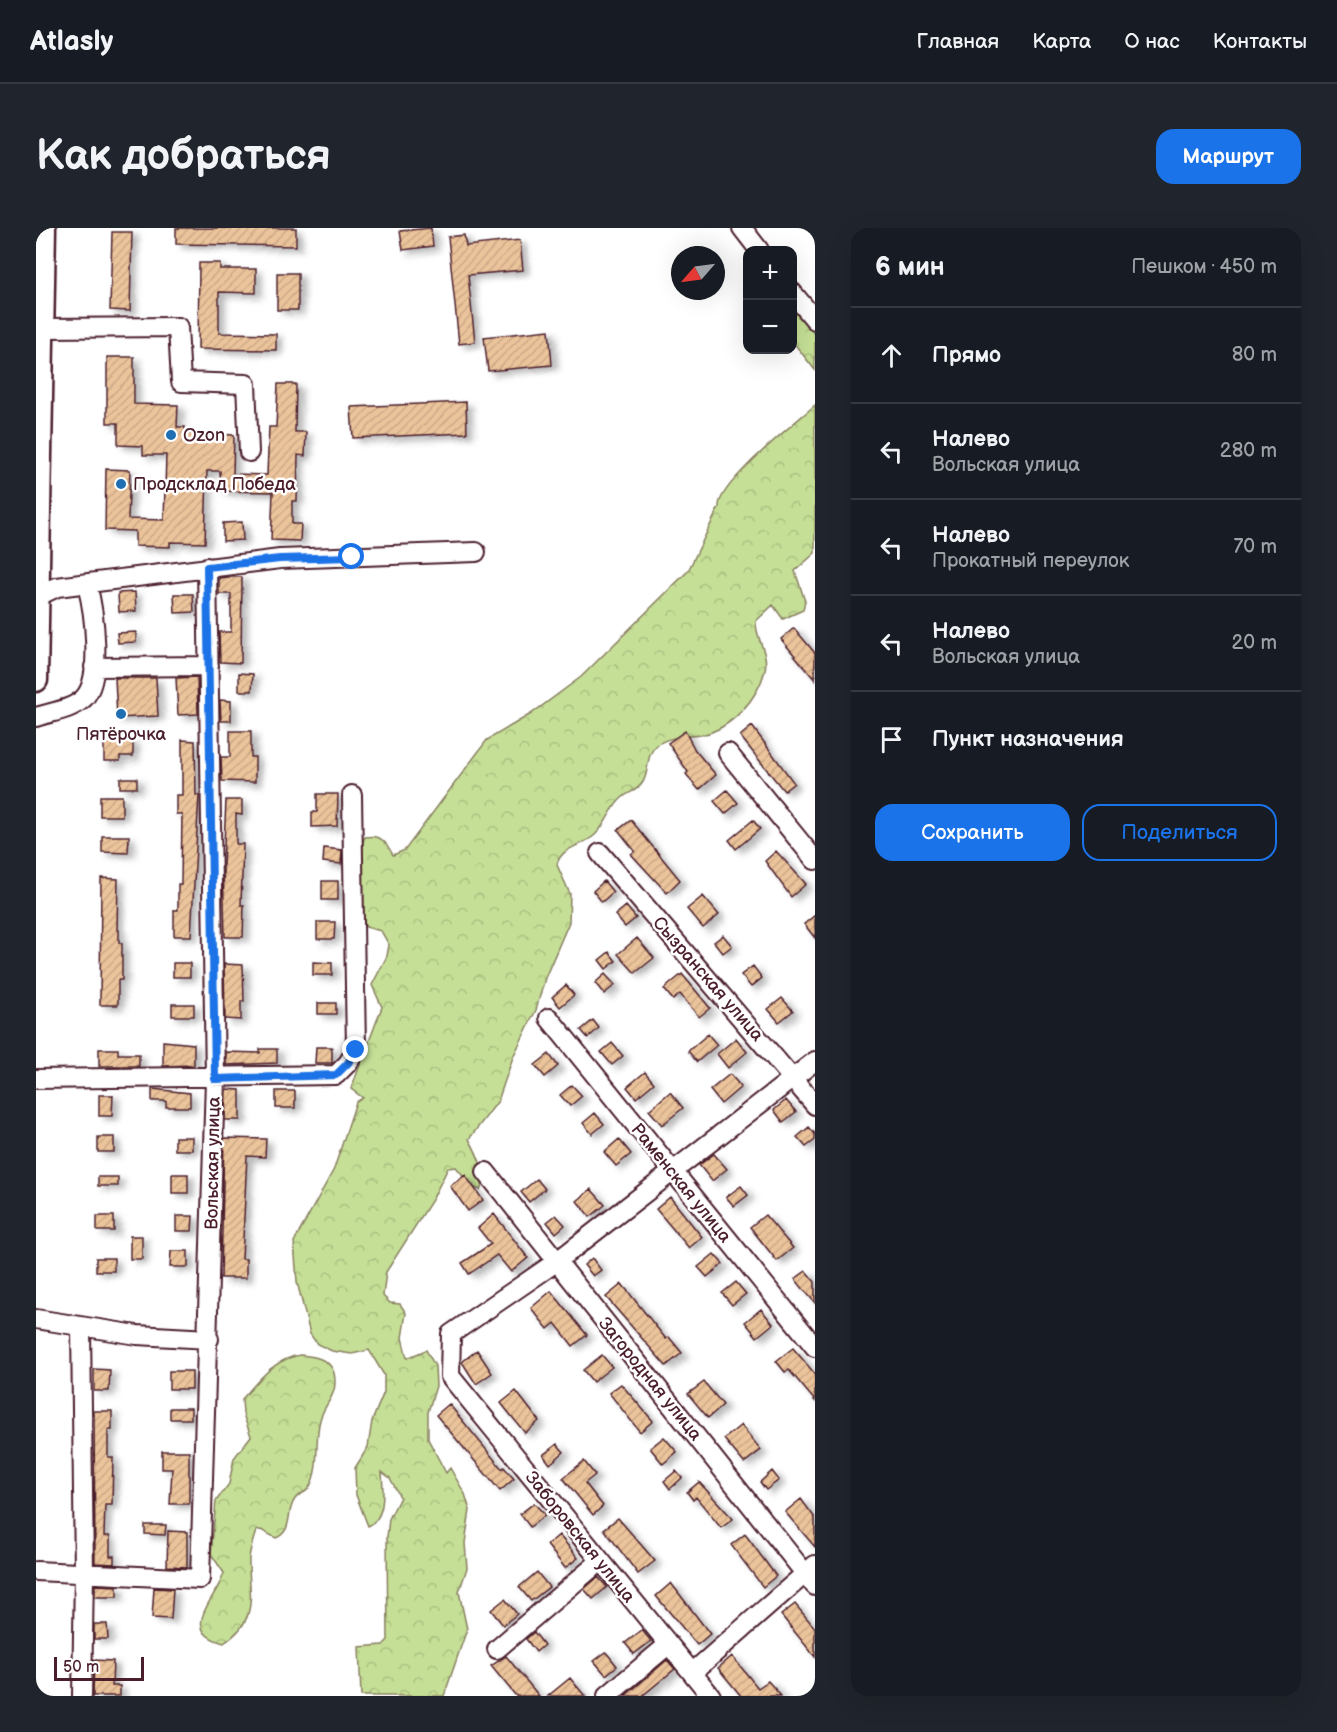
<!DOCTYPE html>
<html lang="ru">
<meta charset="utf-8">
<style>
:root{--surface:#171b24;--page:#20242c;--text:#f1f3f6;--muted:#9ea1a6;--line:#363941;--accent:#1a73e8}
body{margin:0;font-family:"Balsamiq Sans",sans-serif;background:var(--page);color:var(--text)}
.controls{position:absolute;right:18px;top:18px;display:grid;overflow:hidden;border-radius:12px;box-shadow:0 6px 24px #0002}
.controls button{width:54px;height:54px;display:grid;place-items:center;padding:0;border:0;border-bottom:2px solid var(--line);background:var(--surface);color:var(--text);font:30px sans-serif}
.compass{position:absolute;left:635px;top:18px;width:54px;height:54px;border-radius:50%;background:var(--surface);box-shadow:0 6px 24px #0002;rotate:242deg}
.scale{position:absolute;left:18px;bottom:15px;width:90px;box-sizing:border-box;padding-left:6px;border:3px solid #4a1f2b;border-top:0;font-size:16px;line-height:21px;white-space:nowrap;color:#4a1f2b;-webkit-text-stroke:4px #fff;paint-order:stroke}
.stop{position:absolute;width:18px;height:18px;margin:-14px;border:4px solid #1a73e8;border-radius:50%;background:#fff}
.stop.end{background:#1a73e8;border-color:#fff;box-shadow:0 2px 6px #0008}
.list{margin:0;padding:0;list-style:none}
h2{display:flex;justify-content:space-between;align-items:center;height:78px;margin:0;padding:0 24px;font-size:26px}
h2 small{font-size:20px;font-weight:400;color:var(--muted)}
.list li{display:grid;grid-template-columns:39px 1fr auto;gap:18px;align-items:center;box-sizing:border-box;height:96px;padding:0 24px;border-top:2px solid var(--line)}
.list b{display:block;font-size:22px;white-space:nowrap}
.list p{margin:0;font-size:20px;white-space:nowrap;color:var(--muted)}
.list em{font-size:20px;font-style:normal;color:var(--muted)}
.actions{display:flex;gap:12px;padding:18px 24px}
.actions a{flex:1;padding:14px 0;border:2px solid var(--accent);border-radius:18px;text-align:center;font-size:21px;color:var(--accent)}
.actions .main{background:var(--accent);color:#fff}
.icon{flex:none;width:33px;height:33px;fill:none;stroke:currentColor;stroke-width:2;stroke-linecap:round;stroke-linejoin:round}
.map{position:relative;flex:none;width:779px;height:1468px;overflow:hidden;border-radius:18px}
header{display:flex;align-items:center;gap:36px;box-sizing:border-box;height:84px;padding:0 30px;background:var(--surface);border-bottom:2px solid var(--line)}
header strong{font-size:28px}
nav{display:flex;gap:33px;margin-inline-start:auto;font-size:21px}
.intro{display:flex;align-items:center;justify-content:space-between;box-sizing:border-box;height:144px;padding:0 36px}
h1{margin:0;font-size:42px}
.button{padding:15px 27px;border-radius:18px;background:var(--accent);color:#fff;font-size:21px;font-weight:700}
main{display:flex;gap:36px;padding:0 36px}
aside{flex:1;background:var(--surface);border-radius:18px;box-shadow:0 6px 24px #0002}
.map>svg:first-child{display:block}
.forest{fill:url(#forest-crowns);stroke:#887f60;stroke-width:1.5}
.building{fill:url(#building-hatch);stroke:#4a1f2b;stroke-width:1.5;filter:url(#shadow)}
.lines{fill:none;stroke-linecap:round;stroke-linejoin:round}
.minor-casing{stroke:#4a1f2b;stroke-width:22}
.major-casing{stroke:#4a1f2b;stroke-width:27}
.minor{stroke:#fff;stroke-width:18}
.major{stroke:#fff;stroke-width:22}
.route{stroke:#1a73e8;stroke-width:8}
.poi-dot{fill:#1f6fb2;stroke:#fff;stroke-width:2}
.labels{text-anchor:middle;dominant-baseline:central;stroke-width:5;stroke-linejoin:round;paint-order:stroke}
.poi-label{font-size:18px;fill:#4a1f2b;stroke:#fff;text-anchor:start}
.street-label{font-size:18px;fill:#4a1f2b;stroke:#fff}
</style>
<header>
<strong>Atlasly</strong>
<nav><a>Главная</a><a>Карта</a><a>О нас</a><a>Контакты</a></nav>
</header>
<div class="intro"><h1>Как добраться</h1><a class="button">Маршрут</a></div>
<main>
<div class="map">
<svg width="779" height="1468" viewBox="0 0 779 1468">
<defs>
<pattern id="forest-crowns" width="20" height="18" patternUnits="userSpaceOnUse" patternTransform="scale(1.5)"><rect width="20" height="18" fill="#c5df96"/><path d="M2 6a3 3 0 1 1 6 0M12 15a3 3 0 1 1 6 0" fill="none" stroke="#abbf81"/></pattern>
<pattern id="building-hatch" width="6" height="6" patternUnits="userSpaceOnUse" patternTransform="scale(1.5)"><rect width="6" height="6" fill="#ebc49b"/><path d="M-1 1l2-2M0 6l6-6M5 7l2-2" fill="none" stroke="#cba886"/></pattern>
<filter id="shadow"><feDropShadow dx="6" dy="4" stdDeviation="3" flood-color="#0004"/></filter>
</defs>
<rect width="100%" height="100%" fill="#fff"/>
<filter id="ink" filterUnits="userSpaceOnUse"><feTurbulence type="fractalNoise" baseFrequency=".0167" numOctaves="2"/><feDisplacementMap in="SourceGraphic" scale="12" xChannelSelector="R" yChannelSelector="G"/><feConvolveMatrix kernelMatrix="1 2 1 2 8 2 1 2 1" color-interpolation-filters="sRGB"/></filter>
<g filter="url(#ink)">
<path class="forest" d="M756 77 779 107V142L757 114Z
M779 177V325L759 343 769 373 767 382 747 391 737 377 720 393C719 410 733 424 729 442 722 471 695 501 665 507 651 509 632 508 621 517 609 527 614 542 607 554 601 564 593 563 586 570 575 579 570 597 559 607 547 618 524 619 521 637L534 666 533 694 509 750 500 782 477 829 462 873 433 911C440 923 453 949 444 962L437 959 420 939 412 940 396 972 350 1044 347 1068 354 1075 364 1076 370 1085 366 1110 371 1130 390 1122 399 1138 400 1158 392 1184V1211L410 1245 414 1240 429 1266 434 1282 429 1315 431 1340 423 1364 431 1401 408 1468H325L323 1419 347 1417 352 1412 351 1309 353 1291 364 1269 354 1250 346 1244C347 1261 351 1290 332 1298L320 1267 319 1240 332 1219 336 1193 348 1164V1147L333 1122 316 1126 296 1123 281 1116 274 1106 261 1054 258 1014 298 941 320 874 327 870 315 861 346 779 336 757 351 728 353 717 345 703 330 699 327 695 320 628 329 609C345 606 350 614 357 627L369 622 451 512 495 486 545 449 652 343 683 279C681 257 760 194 779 177Z
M264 1127C276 1128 294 1130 298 1145 303 1167 289 1174 284 1192 278 1213 285 1240 273 1260 269 1266 262 1266 259 1271 249 1285 258 1302 240 1310L225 1302 220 1303C217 1312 214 1321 213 1330 212 1366 225 1390 188 1415 141 1403 181 1370 188 1345L175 1326 180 1273 193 1256 198 1230 215 1208 207 1186 206 1171C222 1153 238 1131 264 1127Z"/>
<path class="building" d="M140 0H260V18L140 16Z
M395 0 397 18 367 22 364 3Z
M76 4H96L94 83 74 82Z
M428 7 430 18 484 12 487 42 432 47 439 114 423 116 412 9Z
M163 35H184V41H220V65L183 64V105L240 106V122L162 121Z
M241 45H262V82H241Z
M513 102 516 137 452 143 448 109Z
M71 129H98V176L142 177 141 199H149V205L198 207 197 246 231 247 233 199H240L242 156H260L259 204H270L269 228 262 227 261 273H256V296H265L264 313 235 312 237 264 185 263 184 243H171L169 315 134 314V319L99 318V303L69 302 70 241 94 242 92 291 128 292 130 227H107V218L82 217V195H71Z
M430 174 431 205 317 210 315 179Z
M206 294 207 312 187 313V295Z
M191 349H206L205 435 184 434 183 404H195V366H183V350Z
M99 364 100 383 83 384 82 365Z
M138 366H157L158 384 139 385Z
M758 400 779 425V452L745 411Z
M100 404V414L82 415 81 405Z
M203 445 217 446 216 463H203Z
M161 449 162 486 142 487 140 450Z
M79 450H120L122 488 81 490Z
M184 472 195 473V493H185Z
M716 498 758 555 748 563 704 508Z
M194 503H215V529H219V554L186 553 185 529H194Z
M649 503 659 522 680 547 663 562 650 546 652 544 632 515Z
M68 512H97V528H84V533H68Z
M146 512 159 513 160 567H163L155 708H138V682H142V656H145L146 586H140V567H146Z
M84 550H101V560H84Z
M691 562 702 575 689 586 678 573Z
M281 566H302L301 598 276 599V584H281Z
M64 568H86V588H64Z
M190 572H206V587L200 586V616H207L205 677H208L207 709H189L187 638Z
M595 592 644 652 631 665 595 626 599 623 582 602Z
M717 592 724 601 700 621 693 612Z
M66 608H93L92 625 66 624Z
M288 620 306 622 305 636 287 634Z
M740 623 770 656 755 669 729 633Z
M65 650 82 651 81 702H83V715H86V752H82V777H64Z
M286 653H302V672H286Z
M568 653 577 664 566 674 557 663Z
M667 668 683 687 667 700 651 681Z
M590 678 600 690 589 699 579 687Z
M779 687V710L768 696Z
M281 694H299L298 711H281Z
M687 707 696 718 687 725 678 714Z
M601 710 618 730 599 745 582 726Z
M573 724 580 733 570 741 563 732Z
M277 734 296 735V747H277Z
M137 735H154V749H137Z
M188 736 207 737 208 773H205V792L189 791Z
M717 738 726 750 715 759 705 747Z
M569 746 579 757 568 766 559 755Z
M646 746 674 780 663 789 644 766 637 772 628 761Z
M530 757 538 767 524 779 516 769Z
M746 770 757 783 743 794 732 781Z
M282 775H300V786H282Z
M136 776H158V788H136Z
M557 792 563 800 552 810 545 802Z
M672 806 681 817 661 834 652 823Z
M700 810 711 824 692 840 681 826Z
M127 813 158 816V837L127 838Z
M576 815 587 828 576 837 565 824Z
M280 819H296V835H279Z
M63 821H82V826H103V838H63Z
M224 821H241V835L190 837V824L224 825Z
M513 826 522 838 509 849 499 837Z
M609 844 618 855 600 870 591 859Z
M694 846 705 859 685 876 674 862Z
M536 857 546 868 534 878 524 867Z
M116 861 154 865V879H130V873H116Z
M190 861 204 862V892H189Z
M240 863H259V880H240Z
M634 864 647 880 626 897 613 882Z
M63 867H77L76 888H63Z
M750 872 760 884 747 894 738 882Z
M559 885 568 896 556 906 547 895Z
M773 899 779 906V912L770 919 761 909Z
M62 909H78V924H62Z
M139 909H156V922H139Z
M188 910 230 911 229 929 211 928 206 1031H210V1050H185Z
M583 911 595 926 580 938 568 924Z
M678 926 691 941 676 953 663 937Z
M136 946H152V965H136Z
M429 947 447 972 432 983 414 958Z
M62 949H82V958H62Z
M501 951 509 961 493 974 485 964Z
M705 958 712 967 698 978 690 969Z
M555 961 569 977 554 989 541 973Z
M634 969 666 1009 653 1020 620 981Z
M458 986 492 1030 475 1044 461 1027 433 1046 426 1035 455 1016 442 1000Z
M520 987 529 997 520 1005 511 994Z
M729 987 757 1020 741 1033 714 999Z
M61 988H78V1003H61Z
M140 988H157L156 1003H140Z
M94 1008H106V1031H94Z
M135 1023H152V1039H134Z
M678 1026 687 1036 671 1049 662 1039Z
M60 1030H78V1043H60Z
M556 1030 565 1042 557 1048 548 1037Z
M770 1043 779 1054V1075L759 1051Z
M700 1054 710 1066 696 1077 686 1065Z
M586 1056 630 1111 633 1109 646 1125 630 1138 570 1069Z
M515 1063 551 1107 537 1118 519 1095 512 1101 495 1080Z
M725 1081 737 1096 721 1109 709 1094Z
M757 1120 779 1146V1173L753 1142 749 1144 740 1133Z
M441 1122 456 1145 440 1156 426 1134Z
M566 1127 576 1139 557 1154 547 1142Z
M58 1141 74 1142 73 1163H58Z
M133 1143H156V1161H133Z
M668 1154 687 1177 672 1190 652 1166Z
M585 1156 617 1193 604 1204 573 1165Z
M480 1163 503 1193 489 1205 465 1175Z
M413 1176 466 1241 468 1239 478 1251 464 1263 400 1187Z
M134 1180H155V1191H134Z
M58 1183H76V1202H72V1229H77L76 1277H69L68 1308H74V1328H78V1336L59 1335Z
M705 1197 725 1222 708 1235 688 1211Z
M628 1209 641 1224 627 1236 614 1220Z
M521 1216 528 1224 514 1236 507 1227Z
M126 1223H153V1276H134L136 1241H126Z
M548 1233 559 1247 549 1255 567 1278 557 1287 527 1250Z
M640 1243 646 1250 634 1261 628 1253Z
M736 1243 743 1252 730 1262 724 1254Z
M663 1254 697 1291 685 1300 660 1269 657 1272 651 1264Z
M765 1271 779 1290V1319L749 1284Z
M498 1275 509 1287 494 1299 484 1286Z
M582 1290 619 1333 602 1346 568 1301Z
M109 1297H130L129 1307 109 1306Z
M132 1303 151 1304V1339L131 1338Z
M709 1306 740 1348 727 1359 695 1317Z
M523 1307 542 1330 529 1340 511 1317Z
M501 1344 513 1359 495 1373 483 1359Z
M562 1349 571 1359 557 1371 548 1361Z
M635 1355 674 1406 661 1417 620 1368Z
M59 1357 81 1358V1369H59Z
M118 1360 137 1361 135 1391 116 1390Z
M469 1371 481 1386 467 1397 455 1382Z
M759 1376 779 1400V1429L745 1387Z
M58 1396H71L72 1411H58Z
M606 1402 615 1413 598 1426 589 1415Z
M498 1404 508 1417 500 1424 490 1411Z
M570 1424 581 1438 570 1447 558 1433Z
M470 1428 484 1445 503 1468H480L455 1438Z
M696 1428 722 1460 732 1453 745 1468H705L682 1440Z
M58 1432 77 1433 76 1458H84V1468H57Z
M631 1432 639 1441 606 1468H589Z
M534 1450 549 1468H512Z"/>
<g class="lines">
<g class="minor-casing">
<path id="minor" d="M706 0 723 22
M756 64 779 92
M6 100 142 99 145 154 210 156 213 224
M0 369 21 359 244 331 440 324
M58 439 173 438
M0 489C15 484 36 482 48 470 67 450 58 382 51 357
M692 525 779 632
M564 625 779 877
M513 790 779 1119
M0 851 300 847 312 835 320 822 316 567
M450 944 779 1358
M0 1091 101 1107 173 1111
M45 1099 48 1345 46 1468
M0 1343 164 1351 179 851 171 339
M461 1421 563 1334
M657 1444 779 1337
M571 1468 633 1416
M675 1468 414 1148 415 1106 520 1034 779 833"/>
</g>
<g class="major-casing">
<path id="major" d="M0 452 8 0"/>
</g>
<use href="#minor" class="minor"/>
<use href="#major" class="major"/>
</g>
</g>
<g class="lines" filter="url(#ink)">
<path class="route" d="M316 329 244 331 171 339 179 851 300 847 312 835 320 822"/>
</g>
<g class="poi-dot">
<circle cx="135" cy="207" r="6"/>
<circle cx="85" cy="256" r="6"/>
<circle cx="85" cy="486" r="6"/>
</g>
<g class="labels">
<g class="poi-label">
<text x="147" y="207">Ozon</text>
<text x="97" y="256">Продсклад Победа</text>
<text x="85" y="506" text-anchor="middle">Пятёрочка</text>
</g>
<g class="street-label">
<text transform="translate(672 751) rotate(49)">Сызранская улица</text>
<text transform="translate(177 935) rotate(-89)">Вольская улица</text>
<text transform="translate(645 955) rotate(51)">Раменская улица</text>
<text transform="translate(614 1151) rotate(51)">Загородная улица</text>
<text transform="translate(544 1309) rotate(51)">Заборовская улица</text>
</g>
</g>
</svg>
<div class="controls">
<button>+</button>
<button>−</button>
</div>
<svg class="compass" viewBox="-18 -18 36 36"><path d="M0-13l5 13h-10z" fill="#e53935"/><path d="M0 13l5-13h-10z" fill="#9ea1a6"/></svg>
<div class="scale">50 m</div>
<div class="stop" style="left:316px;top:329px"></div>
<div class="stop end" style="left:320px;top:822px"></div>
</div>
<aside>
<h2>6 мин<small>Пешком · 450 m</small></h2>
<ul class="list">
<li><svg class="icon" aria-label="ahead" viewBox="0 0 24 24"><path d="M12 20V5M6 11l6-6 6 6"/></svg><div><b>Прямо</b></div><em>80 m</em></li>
<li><svg class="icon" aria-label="left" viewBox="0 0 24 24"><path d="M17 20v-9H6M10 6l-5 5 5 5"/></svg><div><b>Налево</b><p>Вольская улица</p></div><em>280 m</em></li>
<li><svg class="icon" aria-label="left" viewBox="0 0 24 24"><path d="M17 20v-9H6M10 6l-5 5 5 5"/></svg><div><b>Налево</b><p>Прокатный переулок</p></div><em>70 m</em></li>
<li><svg class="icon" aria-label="left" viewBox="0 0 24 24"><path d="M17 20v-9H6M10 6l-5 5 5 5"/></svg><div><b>Налево</b><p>Вольская улица</p></div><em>20 m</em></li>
<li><svg class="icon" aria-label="arrive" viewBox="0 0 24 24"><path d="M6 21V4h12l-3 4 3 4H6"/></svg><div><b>Пункт назначения</b></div></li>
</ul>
<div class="actions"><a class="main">Сохранить</a><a>Поделиться</a></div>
</aside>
</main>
